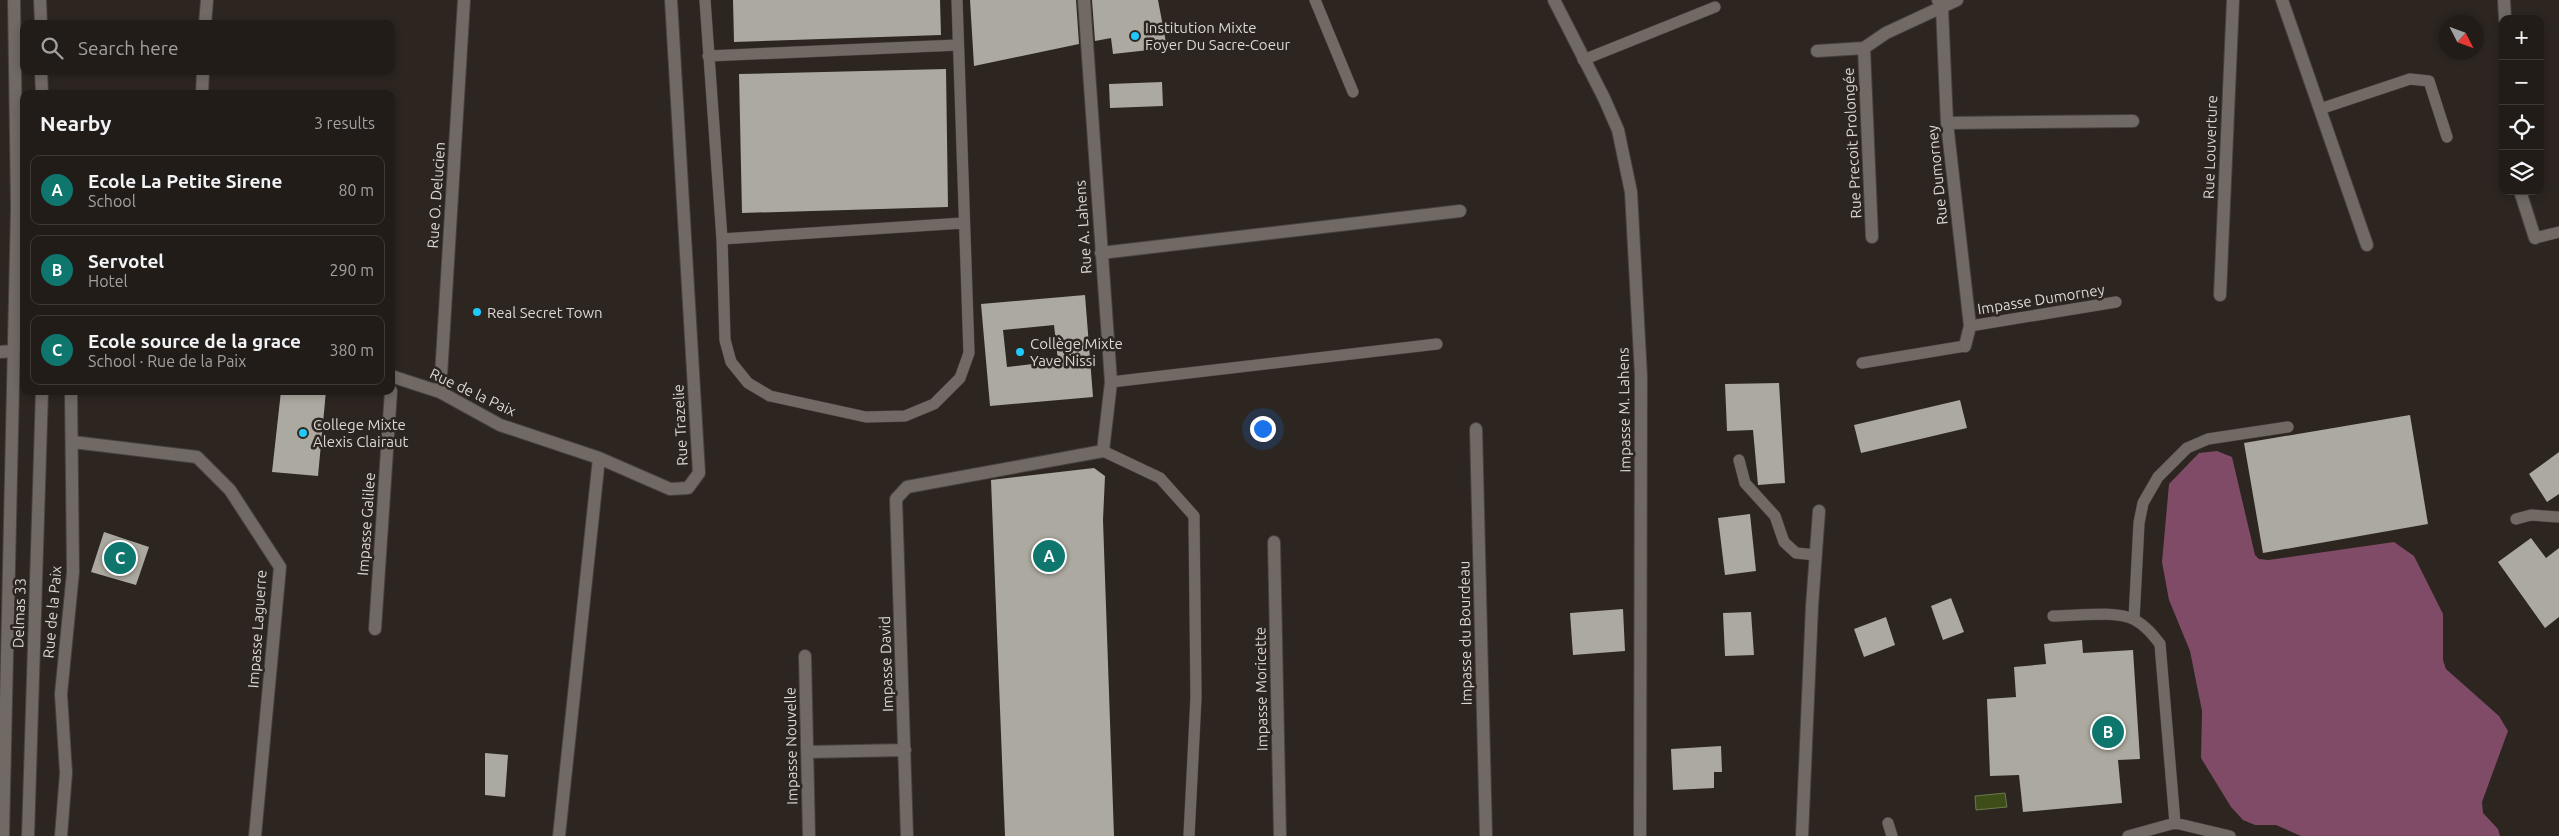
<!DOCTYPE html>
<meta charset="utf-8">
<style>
:root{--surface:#211c18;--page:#292521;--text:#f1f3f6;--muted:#a2a1a2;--line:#3e3a37;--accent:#0f766e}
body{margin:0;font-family:Ubuntu,sans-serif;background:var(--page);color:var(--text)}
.controls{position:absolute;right:15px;top:15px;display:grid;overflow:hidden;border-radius:10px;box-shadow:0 2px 8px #0003}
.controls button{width:45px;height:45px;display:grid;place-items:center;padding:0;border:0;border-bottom:1px solid var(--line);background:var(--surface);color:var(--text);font:25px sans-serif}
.compass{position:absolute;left:2439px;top:15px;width:45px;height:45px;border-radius:50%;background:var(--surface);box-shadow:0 2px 8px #0003;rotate:132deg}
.you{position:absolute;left:1262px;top:428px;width:18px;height:18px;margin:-12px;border:4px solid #fff;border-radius:50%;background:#1a73e8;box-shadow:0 0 0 8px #1a73e833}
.badge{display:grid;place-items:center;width:32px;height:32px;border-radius:50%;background:var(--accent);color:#fff;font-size:16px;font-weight:700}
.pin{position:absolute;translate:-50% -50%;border:2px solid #fff;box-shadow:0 1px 5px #0006}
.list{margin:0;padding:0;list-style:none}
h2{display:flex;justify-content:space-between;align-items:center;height:65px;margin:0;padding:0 20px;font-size:21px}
h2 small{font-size:16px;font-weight:400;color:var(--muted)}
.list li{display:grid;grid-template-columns:32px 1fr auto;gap:15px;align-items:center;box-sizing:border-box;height:70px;margin:0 10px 10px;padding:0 10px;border:1px solid var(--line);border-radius:10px}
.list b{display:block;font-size:19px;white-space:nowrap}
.list p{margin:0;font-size:16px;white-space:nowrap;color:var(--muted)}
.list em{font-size:16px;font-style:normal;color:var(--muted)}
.icon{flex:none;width:28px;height:28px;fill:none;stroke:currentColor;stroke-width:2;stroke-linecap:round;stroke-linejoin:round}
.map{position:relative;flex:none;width:2559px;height:836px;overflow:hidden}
.search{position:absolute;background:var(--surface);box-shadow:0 2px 8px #0003;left:20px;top:20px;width:375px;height:55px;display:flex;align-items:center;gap:12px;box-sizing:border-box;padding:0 18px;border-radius:10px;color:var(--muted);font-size:19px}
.panel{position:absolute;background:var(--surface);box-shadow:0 2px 8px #0003;left:20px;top:90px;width:375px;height:305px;border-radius:10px}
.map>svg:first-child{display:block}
.forest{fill:#7f4b66}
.water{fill:#3e4e19;stroke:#6d7751}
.building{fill:#aca9a0;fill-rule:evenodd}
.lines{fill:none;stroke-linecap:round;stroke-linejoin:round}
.lane-casing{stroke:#48423f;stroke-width:12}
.street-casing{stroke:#48423f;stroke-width:14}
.secondary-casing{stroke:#48423f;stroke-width:14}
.lane{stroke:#716963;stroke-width:11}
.street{stroke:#716963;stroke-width:12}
.secondary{stroke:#716963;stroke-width:12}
.poi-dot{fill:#20c9fd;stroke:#2c2520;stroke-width:2}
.labels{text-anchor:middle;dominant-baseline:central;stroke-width:5;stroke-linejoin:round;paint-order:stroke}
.poi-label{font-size:15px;fill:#dcd7d4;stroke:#2c2520;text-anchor:start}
.street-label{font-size:15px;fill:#dcd7d4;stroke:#2c2520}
</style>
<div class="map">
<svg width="2559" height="836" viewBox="0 0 2559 836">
<rect width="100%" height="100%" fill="#2c2520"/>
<path class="forest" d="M2217 451 2232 457 2255 555 2259 559 2268 560 2394 542 2414 556 2443 614V660L2446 669 2499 716 2508 731 2482 802 2483 813 2498 829 2500 836H2301L2276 825H2255L2243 820 2231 807 2201 758 2202 711 2190 651 2169 600 2162 562 2169 484 2199 453Z"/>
<path class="water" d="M2005 793 2007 807 1976 810 1975 796Z"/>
<path class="building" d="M733 0H940L941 35 734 42Z
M970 0H1076L1079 44 974 66Z
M1092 0H1158L1167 48 1113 54 1111 38 1095 41Z
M946 69 948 207 742 213 739 74Z
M1162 82 1163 106 1110 108 1109 84Z
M1085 295 1093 397 990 406 981 304ZM1054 325 1058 361 1007 367 1003 330Z
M1779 383 1785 483 1758 485 1753 430 1727 431 1725 384Z
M281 391H326L318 476 272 472Z
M1960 400 1967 428 1861 453 1854 425Z
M2410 415 2428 524 2263 553 2244 443Z
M2559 452V494L2547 502 2529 474Z
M1094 468 1105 476 1103 520 1114 836H1005L991 480Z
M1750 514 1756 571 1725 575 1718 518Z
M104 532 149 547 136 585 91 572Z
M2531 538 2546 558 2559 548V617L2545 628 2498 562Z
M1951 598 1964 632 1943 640 1931 606Z
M1623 609 1625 651 1573 655 1570 613Z
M1751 612 1754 655 1725 656 1723 613Z
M1886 617 1895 645 1864 657 1854 629Z
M2082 640 2083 653 2133 650 2140 759 2118 760 2122 803 2023 812 2019 775 1990 776 1987 699 2016 697 2014 667 2046 664 2044 644Z
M1721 746 1722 772H1714V788L1673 790 1671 749Z
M485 753 508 755 505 797 485 795Z"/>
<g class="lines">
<g class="lane-casing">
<path id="lane" d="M705 0 722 239 725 340 731 362 748 383 770 396 866 417 905 416 934 404 960 378 969 353 957 0
M1315 0 1353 92
M708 56 958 45
M1583 60 1715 7
M2320 109 2410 79 2429 81 2447 137
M2535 238 2559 232
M722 239 963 223
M1970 326 2116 302
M1862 363 1965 346
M1111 382 1437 344
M1103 451 1160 478 1194 516 1196 697 1189 836
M1739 460 1745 483 1775 516 1784 542 1796 553 1816 555
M2516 519 2531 515 2559 517
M2053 616C2075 616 2117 610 2135 620 2146 626 2153 635 2160 644L2175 823
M2134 619 2139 523 2143 503 2158 477 2187 448 2208 439 2288 427
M1888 823 1892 836
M2128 836 2175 823 2230 836"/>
</g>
<g class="street-casing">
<path id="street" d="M1554 0 1604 98 1618 130 1631 192 1641 376 1640 836
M1938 0 1942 8 1947 123 1970 326 1965 346
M2282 0 2367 245
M2504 0 2505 19
M205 24 207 0
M1864 48 1872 237
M1817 51 1864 48 1886 33 1957 0
M202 94 203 71
M1947 123 2133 121
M2520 191 2535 238
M1101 253 1460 211
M2220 295 2233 0
M0 352 12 351
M391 376 440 392 500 425 599 458
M440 392 464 0
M1476 429 1486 836
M73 442 197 457 230 490 280 567 255 836
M1274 542 1280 836
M375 629 391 391
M805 656 809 836
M807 752 905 750
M61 836 66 773 61 694 73 572 71 391
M559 836 599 458 670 489 688 488 699 473 671 0
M907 836 896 499 907 487 1103 451 1111 382 1084 0
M1802 836 1812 606 1819 511"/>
</g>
<g class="secondary-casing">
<path id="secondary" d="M40 0 41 24
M41 71 42 94
M3 836 17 207 14 0
M28 836 42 391"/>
</g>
<use href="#lane" class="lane"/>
<use href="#street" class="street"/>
<use href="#secondary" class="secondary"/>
</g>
<g class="poi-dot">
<circle cx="1135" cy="36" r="5"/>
<circle cx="477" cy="312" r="5"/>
<circle cx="1020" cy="352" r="5"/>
<circle cx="303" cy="433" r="5"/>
</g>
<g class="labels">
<g class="poi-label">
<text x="1145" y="27">Institution Mixte<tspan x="1145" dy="17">Foyer Du Sacre-Coeur</tspan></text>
<text x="487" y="312">Real Secret Town</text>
<text x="1030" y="343">Collège Mixte<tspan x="1030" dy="17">Yave Nissi</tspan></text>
<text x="313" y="424">College Mixte<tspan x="313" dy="17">Alexis Clairaut</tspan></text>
</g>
<g class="street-label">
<text transform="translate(1852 143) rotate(-93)">Rue Precoit Prolongée</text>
<text transform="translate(2210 147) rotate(-88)">Rue Louverture</text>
<text transform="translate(1937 175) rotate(-96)">Rue Dumorney</text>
<text transform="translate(436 195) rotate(-86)">Rue O. Delucien</text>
<text transform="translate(1083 227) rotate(-94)">Rue A. Lahens</text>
<text transform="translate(2041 299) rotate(-9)">Impasse Dumorney</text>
<text transform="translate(473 392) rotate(25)">Rue de la Paix</text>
<text transform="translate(1624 410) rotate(-91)">Impasse M. Lahens</text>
<text transform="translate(680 425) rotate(-93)">Rue Trazelie</text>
<text transform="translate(366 524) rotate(-86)">Impasse Galilee</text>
<text transform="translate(52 612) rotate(-85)">Rue de la Paix</text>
<text transform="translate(19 613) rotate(-88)">Delmas 33</text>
<text transform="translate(257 629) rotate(-86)">Impasse Laguerre</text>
<text transform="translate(1465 633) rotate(-91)">Impasse du Bourdeau</text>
<text transform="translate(886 664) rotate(-92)">Impasse David</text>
<text transform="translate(1261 689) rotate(-91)">Impasse Moricette</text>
<text transform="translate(791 746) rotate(-91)">Impasse Nouvelle</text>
</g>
</g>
</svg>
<div class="controls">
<button>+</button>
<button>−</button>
<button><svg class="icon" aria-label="locate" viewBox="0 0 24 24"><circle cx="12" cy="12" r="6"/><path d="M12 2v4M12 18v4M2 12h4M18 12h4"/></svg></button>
<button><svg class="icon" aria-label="layers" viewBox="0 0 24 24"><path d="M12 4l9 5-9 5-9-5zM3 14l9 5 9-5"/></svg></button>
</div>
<svg class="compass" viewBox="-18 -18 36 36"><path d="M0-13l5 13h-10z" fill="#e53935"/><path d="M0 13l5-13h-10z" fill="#a2a1a2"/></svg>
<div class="you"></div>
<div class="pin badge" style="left:1049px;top:556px">A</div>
<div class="pin badge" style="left:2108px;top:732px">B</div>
<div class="pin badge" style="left:120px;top:558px">C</div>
<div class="search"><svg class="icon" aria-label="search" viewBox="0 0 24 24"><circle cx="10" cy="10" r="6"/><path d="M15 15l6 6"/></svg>Search here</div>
<section class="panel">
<h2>Nearby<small>3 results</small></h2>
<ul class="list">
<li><span class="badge">A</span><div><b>Ecole La Petite Sirene</b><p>School</p></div><em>80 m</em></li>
<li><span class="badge">B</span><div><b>Servotel</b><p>Hotel</p></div><em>290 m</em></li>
<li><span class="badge">C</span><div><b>Ecole source de la grace</b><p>School · Rue de la Paix</p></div><em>380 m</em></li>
</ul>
</section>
</div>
